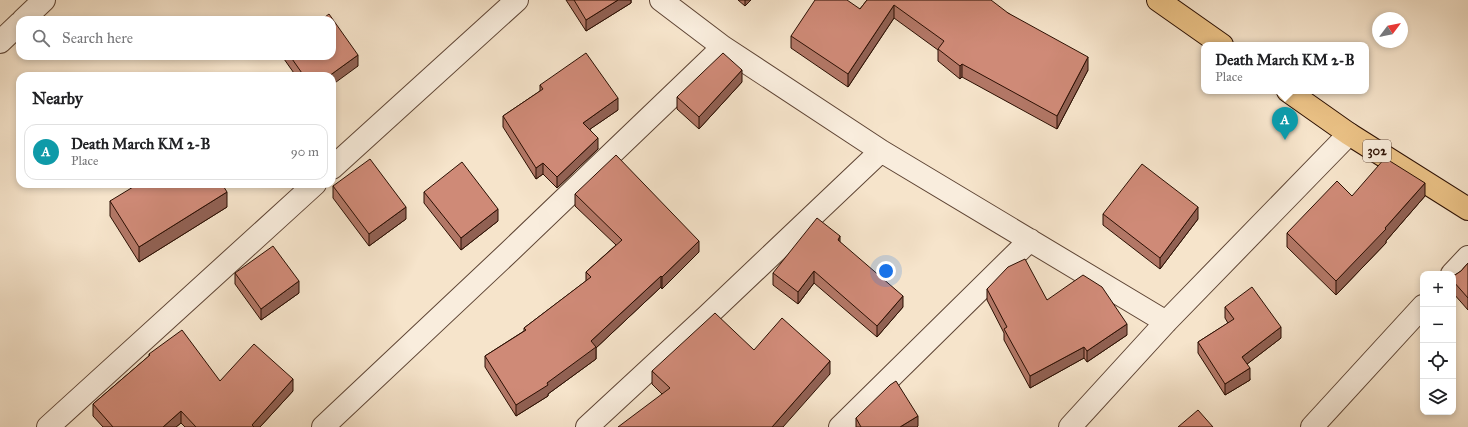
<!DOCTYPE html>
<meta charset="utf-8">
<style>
:root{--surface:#fff;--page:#f2f2f2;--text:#202124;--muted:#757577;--line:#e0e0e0;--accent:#ea580c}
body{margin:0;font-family:"IM FELL Great Primer",serif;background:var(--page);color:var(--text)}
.controls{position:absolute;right:12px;bottom:12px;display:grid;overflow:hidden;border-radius:8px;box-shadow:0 2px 6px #0003}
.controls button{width:36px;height:36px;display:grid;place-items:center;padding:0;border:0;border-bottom:1px solid var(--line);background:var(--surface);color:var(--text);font:20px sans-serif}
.compass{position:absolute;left:1372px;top:12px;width:36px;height:36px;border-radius:50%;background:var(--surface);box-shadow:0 2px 6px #0003;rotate:58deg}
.you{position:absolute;left:886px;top:271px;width:14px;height:14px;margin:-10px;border:3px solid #fff;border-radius:50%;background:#1a73e8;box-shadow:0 0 0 6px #1a73e833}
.badge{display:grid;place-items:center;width:26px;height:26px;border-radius:50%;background:var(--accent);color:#fff;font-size:13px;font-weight:700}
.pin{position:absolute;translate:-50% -33px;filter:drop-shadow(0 1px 2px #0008)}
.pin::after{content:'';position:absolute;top:21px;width:14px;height:12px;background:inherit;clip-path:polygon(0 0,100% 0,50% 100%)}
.popup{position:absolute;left:1201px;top:42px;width:168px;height:52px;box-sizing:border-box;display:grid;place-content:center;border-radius:8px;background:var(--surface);filter:drop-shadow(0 1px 3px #0005);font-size:13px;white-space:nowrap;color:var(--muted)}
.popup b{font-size:15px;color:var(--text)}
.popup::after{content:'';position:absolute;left:50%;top:100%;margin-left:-8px;border:8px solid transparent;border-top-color:var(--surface)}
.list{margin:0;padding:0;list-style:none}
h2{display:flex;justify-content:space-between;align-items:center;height:52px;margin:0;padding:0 16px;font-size:17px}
h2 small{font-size:13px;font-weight:400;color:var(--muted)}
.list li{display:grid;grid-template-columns:26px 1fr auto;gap:12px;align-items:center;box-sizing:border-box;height:56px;margin:0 8px 8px;padding:0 8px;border:1px solid var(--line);border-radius:12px}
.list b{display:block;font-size:15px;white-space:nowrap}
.list p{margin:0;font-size:13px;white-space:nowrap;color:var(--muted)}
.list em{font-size:13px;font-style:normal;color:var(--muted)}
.icon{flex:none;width:22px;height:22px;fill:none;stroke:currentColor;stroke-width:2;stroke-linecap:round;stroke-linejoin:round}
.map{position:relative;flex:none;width:1468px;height:427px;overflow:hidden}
.search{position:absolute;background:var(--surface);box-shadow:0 2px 6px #0003;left:16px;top:16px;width:320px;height:44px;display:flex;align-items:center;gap:10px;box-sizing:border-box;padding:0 14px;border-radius:12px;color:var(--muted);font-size:15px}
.panel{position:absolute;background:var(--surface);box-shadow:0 2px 6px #0003;left:16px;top:72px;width:320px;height:116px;border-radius:12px}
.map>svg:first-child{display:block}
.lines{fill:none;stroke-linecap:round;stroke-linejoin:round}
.street-casing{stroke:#5e4434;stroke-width:24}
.primary-casing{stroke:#2b0f02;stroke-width:24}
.street{stroke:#f9eddd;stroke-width:22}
.primary{stroke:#ebc286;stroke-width:22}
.wall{fill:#b27766;stroke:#2b0f02}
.shaded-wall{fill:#916153;stroke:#2b0f02}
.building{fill:#cf8a77;stroke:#2b0f02}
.labels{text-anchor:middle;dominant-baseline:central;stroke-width:3.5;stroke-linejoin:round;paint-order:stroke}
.shield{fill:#f9eddd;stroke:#695244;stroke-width:1}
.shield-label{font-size:13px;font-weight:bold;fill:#2b0f02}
</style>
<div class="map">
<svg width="1468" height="427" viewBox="0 0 1468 427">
<rect width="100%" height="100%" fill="#f6e4cb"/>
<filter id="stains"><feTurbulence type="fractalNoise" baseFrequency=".005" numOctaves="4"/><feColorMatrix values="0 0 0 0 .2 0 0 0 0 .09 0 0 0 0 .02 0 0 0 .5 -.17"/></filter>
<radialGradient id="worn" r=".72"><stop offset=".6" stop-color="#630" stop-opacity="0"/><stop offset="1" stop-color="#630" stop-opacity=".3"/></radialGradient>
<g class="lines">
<g class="street-casing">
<path id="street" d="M661 0 723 47 881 151 1166 322
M23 20 44 0
M0 42 20 23
M332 168 517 0
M1452 274 1468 257
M48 427 315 184
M323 427 509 252 723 47
M587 427 707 316 881 151
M840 427 1030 240
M1070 427 1166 322 1349 134
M1312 427 1423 306"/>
</g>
<g class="primary-casing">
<path id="primary" d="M1158 0 1222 45
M1288 91 1349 134 1468 209"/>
</g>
<use href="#street" class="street"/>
<use href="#primary" class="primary"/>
</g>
<path class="wall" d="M566 0H631V3L586 31Z
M738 0H751L745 6Z
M867 0 1008 13 1088 70 1057 129 962 77 960 79 938 61V50L894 18 848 87 791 48V36L860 9Z
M284 56H332L358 66 332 76H296L284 59Z
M742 82 699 129 677 109V97Z
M540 85 618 110 590 129 598 149 557 188 543 174 536 179 503 127V116L540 91Z
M333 186 406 219 369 246 333 198Z
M424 192 498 221 461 250 424 203Z
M575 194 699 252 662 289 661 287 596 348V359L548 394V396L516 416 485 367V356L524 331V328L586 281V272L616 245 575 206Z
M1352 196H1425L1386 241V243L1336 295 1287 247V233Z
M110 201 227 207 139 262 110 216Z
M1103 214 1198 219 1160 269 1103 225Z
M840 242 903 307 877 337 814 283 798 304 773 285V273Z
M1468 263V310L1453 293V275H1455L1461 271Z
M235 273 299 293 261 320 235 284Z
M987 289 1047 300 1127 335 1087 362 1084 358 1030 388 1004 340V333L987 300Z
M1225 307 1281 338 1247 364 1250 380 1225 395 1198 353V342L1228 323 1225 318Z
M754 350 830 374 662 394 652 384V371Z
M149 354 220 381 293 391 260 427H185L181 423 176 427H103L93 416V404L149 356Z
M856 418 918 426 917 427H856Z"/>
<path class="shaded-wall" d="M618 0H631V3L586 31V20Z
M745 0H751L745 6Z
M894 5V18L848 87V74Z
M358 55V66L332 85V76H329Z
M1088 57V70L1057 129V116Z
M962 64V77L960 79V66Z
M742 70V82L699 129V117Z
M618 98V110L583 134V123Z
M598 138V149L557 188V177Z
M543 163V174L536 179V168Z
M1425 183V196L1386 241V243L1336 295V281L1385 228Z
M227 192V207L139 262V247Z
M406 207V219L369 246V234Z
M1198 207V219L1160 269V258Z
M498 209V221L461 250V238Z
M840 236V248L838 240Z
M699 241V252L662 289V277Z
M814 271V283L798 304V292Z
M661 276V287L596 348V359L548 394V396L516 416V405L547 383 591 341Z
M299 281V293L261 320V309Z
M903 296V307L877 337V326Z
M1127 324V335L1087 362V351Z
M1281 327V338L1242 368V357Z
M1084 347V358L1030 388V376Z
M830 361V374L783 427H772Z
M1250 368V380L1225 395V384Z
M293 379V391L260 427H252V425Z
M181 411V423L176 427H163Z
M918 416V426L917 427H900Z"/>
<path class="building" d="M574 0H618L586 20Z
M815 0H847L860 9 867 0H991L1008 13 1088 57 1057 116 962 64 960 66 938 49 944 41 894 5 848 74 791 36Z
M329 14 358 55 329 76H304L290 56H332V20H321Z
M586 53 618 98 583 123 598 138 557 177 543 163 536 168 503 116 543 89 540 85Z
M723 53 742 70 699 117 677 97Z
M616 155 699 241 662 277 661 276 591 341 596 347 547 383 548 385 516 405 485 356 526 330 524 328 591 277 586 272 622 240 575 194Z
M1385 158 1425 183 1385 228 1386 229 1336 281 1287 233 1337 181 1352 196Z
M370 159 406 207 369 234 333 186Z
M462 162 498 209 461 238 424 192Z
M1142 164 1198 207 1160 258 1103 214Z
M138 184H222L227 192 139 247 110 201Z
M817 218 840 236 838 240 903 296 877 326 814 271 798 292 773 273Z
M273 246 299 281 261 309 235 273Z
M1025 259 1047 300 1083 275 1102 287 1127 324 1087 351 1084 347 1030 376 1004 329 1007 327 987 289 1008 267Z
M1468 263V298L1453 281V275H1455L1461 271Z
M1252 287 1281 327 1242 357 1250 368 1225 384 1198 342 1234 319 1225 307Z
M715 313 754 350 782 318 830 361 772 427H618L670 388 652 371Z
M182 330 220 381 254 344 293 379 252 425 254 427H196L181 411 163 427H113L93 404 150 355 149 354Z
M896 381 918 416 900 427H861L856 418 890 385Z
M1198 410 1213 427H1178Z"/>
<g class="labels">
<rect class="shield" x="1363" y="140" width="28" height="22" rx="3"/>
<g class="shield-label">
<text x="1377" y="151">302</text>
</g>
</g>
<rect width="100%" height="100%" filter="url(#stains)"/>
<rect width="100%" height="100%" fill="url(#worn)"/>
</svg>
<div class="controls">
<button>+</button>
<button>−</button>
<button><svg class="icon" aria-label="locate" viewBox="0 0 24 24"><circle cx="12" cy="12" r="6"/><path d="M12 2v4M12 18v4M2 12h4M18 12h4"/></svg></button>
<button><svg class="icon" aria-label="layers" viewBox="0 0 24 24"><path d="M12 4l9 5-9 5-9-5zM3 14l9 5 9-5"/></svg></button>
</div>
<svg class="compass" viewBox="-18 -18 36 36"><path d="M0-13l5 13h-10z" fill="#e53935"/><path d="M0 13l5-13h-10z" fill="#757577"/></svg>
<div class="you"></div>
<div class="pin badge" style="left:1285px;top:140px;background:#0f9aa8">A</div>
<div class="popup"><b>Death March KM 2-B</b>Place</div>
<div class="search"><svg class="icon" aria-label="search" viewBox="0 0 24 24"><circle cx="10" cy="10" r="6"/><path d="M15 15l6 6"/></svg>Search here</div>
<section class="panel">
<h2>Nearby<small></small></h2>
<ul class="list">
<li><span class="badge" style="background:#0f9aa8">A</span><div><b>Death March KM 2-B</b><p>Place</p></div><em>90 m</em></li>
</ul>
</section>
</div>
